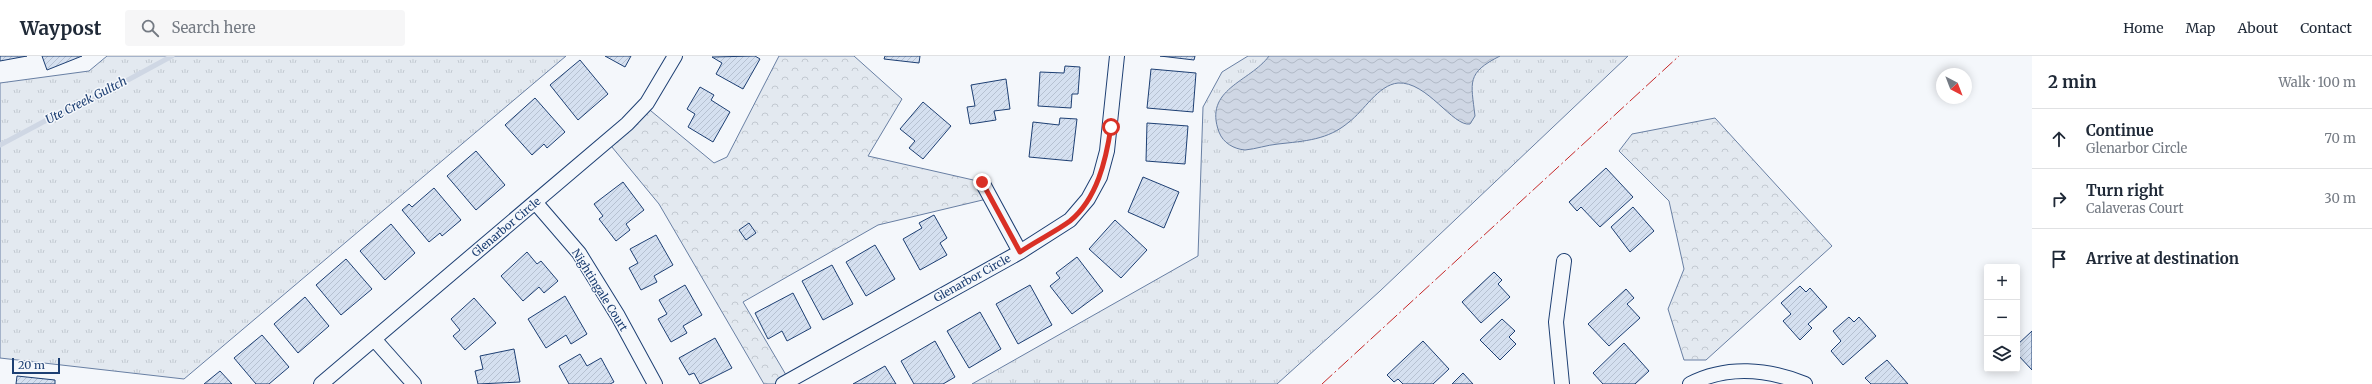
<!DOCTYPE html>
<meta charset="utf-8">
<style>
:root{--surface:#fff;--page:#f6f6f7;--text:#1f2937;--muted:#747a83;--line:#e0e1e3}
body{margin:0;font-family:Merriweather,serif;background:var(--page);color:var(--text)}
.controls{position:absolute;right:12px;bottom:12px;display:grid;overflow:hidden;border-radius:4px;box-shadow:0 2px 10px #0003}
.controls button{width:36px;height:36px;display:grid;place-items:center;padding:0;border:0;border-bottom:1px solid var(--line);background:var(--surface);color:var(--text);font:20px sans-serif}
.compass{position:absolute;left:1936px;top:12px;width:36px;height:36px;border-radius:50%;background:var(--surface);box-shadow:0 2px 10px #0003;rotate:138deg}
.scale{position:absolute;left:12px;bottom:10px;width:48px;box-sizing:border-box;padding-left:4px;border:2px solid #1d3f73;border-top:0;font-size:11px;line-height:14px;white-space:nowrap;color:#1d3f73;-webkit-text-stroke:3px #f4f7fb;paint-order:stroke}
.stop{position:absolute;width:12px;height:12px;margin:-9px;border:3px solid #d93025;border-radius:50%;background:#fff}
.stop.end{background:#d93025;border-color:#fff;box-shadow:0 1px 4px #0008}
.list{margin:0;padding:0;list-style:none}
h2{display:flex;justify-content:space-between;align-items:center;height:52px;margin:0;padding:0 16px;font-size:17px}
h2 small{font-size:13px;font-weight:400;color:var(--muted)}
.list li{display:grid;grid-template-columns:26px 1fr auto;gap:12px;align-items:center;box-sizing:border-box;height:60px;padding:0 16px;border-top:1px solid var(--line)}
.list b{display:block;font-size:15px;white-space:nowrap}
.list p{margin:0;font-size:13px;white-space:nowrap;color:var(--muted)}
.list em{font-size:13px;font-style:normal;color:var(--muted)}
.icon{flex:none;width:22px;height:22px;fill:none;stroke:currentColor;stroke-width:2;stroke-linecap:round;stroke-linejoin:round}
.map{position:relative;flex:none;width:2032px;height:328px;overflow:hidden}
header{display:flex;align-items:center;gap:24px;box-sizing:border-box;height:56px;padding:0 20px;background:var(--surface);border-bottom:1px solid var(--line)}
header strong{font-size:19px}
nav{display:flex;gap:22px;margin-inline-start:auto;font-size:14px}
.search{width:280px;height:36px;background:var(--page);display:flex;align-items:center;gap:10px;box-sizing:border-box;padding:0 14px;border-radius:4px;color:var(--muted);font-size:15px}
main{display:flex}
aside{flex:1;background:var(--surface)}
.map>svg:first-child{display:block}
.grass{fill:url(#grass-tufts);stroke:#687fa3}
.park{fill:url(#park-crowns);stroke:#687fa3}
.water{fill:url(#water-waves);stroke:#687fa3}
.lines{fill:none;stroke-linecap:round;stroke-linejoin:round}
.stream{stroke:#cfd7e4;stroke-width:5}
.building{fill:url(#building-hatch);stroke:#1d3f73}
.street-casing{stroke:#1d3f73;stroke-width:16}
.street{stroke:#f4f7fb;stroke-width:14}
.power{stroke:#c62828;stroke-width:1;stroke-dasharray:14 3 2 3;stroke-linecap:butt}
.route{stroke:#d93025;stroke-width:5}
.labels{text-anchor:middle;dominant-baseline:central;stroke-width:3;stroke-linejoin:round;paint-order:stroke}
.street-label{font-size:11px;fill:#1d3f73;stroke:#f4f7fb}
.water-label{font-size:12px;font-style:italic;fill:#1d3f73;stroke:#f4f7fb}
</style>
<header>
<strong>Waypost</strong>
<div class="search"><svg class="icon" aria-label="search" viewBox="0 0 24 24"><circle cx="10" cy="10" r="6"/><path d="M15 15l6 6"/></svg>Search here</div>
<nav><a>Home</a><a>Map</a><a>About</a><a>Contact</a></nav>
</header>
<main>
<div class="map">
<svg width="2032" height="328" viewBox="0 0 2032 328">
<defs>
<pattern id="grass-tufts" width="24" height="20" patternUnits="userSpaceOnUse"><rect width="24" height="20" fill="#e3e9f0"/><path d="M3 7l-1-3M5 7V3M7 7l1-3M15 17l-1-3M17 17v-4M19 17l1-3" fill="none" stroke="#c2c9d1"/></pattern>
<pattern id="park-crowns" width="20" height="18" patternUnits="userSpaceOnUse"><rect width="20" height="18" fill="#e3e9f0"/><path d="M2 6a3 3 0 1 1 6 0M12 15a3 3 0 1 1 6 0" fill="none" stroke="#c2c9d1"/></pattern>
<pattern id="water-waves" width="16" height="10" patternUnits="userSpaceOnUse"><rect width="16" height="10" fill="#cfd7e4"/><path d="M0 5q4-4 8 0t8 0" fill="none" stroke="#b1bac7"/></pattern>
<pattern id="building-hatch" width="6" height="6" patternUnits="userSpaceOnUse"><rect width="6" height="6" fill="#d5e0f0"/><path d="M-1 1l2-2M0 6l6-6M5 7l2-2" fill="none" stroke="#b6c1d1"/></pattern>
</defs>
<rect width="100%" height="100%" fill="#f4f7fb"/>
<path class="grass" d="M107 0H566L184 323 0 302V27L89 15Z
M1248 0H1628L1380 235 1277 328H972L1198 200 1203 51 1222 16Z"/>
<path class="park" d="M779 0H854L902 43 868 100 982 126 991 142 878 169 743 246 789 324 783 328H764L659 148 607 85 645 50 714 107 727 101Z
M1715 62 1832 190 1706 304H1684L1668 253 1684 213 1669 145 1619 95 1632 78Z"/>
<path class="water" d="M1269 0H1500C1466 17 1471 26 1475 60L1470 68C1453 71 1427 25 1398 27 1378 29 1364 55 1349 66 1328 84 1305 85 1278 88 1267 89 1256 93 1245 94 1234 93 1223 87 1219 76 1203 33 1250 26 1269 0Z"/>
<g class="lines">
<path class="stream" d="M0 89 58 58 93 43 172 0"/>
</g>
<path class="building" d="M0 0H27L0 5Z
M42 0H82L47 14Z
M605 0H631L625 11Z
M755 0 760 3 743 33 716 18 722 7 712 1Z
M885 0H920L919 7 884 3Z
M1160 0H1195L1194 4Z
M580 4 608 38 578 64 550 29Z
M1065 10 1080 11 1078 38H1072L1071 52 1038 50 1040 16 1064 17Z
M1151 13 1196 17 1193 56 1147 52Z
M1006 23 1010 53 994 55 996 64 970 68 967 51 975 50 971 29Z
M700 31 714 39 711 44 730 56 713 86 688 71 695 58 687 53Z
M535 42 565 76 547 92 544 88 532 99 505 69Z
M923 46 951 70 923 103 909 92 915 85 900 73Z
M1060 62 1077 63 1072 105 1029 101 1033 66 1059 69Z
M1147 67 1188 70 1185 108 1146 105Z
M476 95 505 129 476 154 447 120Z
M1606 112 1633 141 1600 171 1581 151 1577 155 1569 146Z
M1143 121 1179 136 1164 172 1128 156Z
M623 126 644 154 626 168 630 174 616 185 599 163 603 160 594 148Z
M434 132 461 164 442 180 440 177 429 186 402 154 409 148 412 151Z
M1633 151 1654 175 1630 196 1611 171Z
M934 159 947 182 940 187 947 199 920 214 903 183 922 172 919 167Z
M1115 164 1147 194 1121 222 1089 193Z
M749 167 756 177 746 184 739 174Z
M391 168 415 197 385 224 360 195Z
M656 179 673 209 654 220 657 226 641 234 629 212 638 207 630 193Z
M875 189 895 223 866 240 846 206Z
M527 196 537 208 541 205 558 225 544 237 539 231 523 245 501 220Z
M1077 201 1103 235 1072 258 1050 230 1060 222 1056 217Z
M346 203 372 233 341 259 316 229Z
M832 209 853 248 823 264 802 225Z
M1494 216 1502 224 1498 228 1510 241 1481 267 1462 246Z
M685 229 702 259 683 270 687 277 671 286 658 263 667 258 659 244Z
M1030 229 1052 269 1018 288 996 248Z
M1800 230 1806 236 1810 232 1827 251 1808 268 1812 272 1800 284 1783 265 1791 258 1781 247Z
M1626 233 1634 242 1627 248 1640 262 1609 290 1588 268Z
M793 237 811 272 787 285 782 275 768 283 755 257Z
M565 240 587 278 571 288 566 279 546 292 528 263Z
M305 241 329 270 298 297 274 268Z
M474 242 496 267 465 294 453 280 460 274 451 263Z
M980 256 1001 293 969 312 947 275Z
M1849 261 1854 266 1859 261 1876 280 1843 309 1831 295 1841 285 1833 275Z
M1502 263 1515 275 1509 281 1516 288 1500 304 1480 284Z
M2032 275V314L2017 298V289Z
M262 279 289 311 269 328H256L234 302Z
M715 282 732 312 700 328 694 317 689 319 679 302Z
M935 285 955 321 943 328H914L901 305Z
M1423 285 1449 313 1433 328H1403L1398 323 1394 326 1387 319Z
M1624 287 1649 315 1635 328H1603L1593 317Z
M514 293 520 326 478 328 475 315 483 313 480 300Z
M580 298 587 310 601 302 614 326 610 328H569L559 310Z
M1887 304 1908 328H1871L1865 322Z
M885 310 896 328H853Z
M220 315 232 328H204Z
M1463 317 1473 328H1452Z
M17 320 55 324V328H16Z"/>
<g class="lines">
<g class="street-casing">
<path id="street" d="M982 126 1020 196
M535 146 579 197 618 260 655 328
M374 283 414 328
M321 328 627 68 647 47 675 0
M783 328 1020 196 1070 164 1088 143 1100 121 1107 95 1117 0
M1562 328 1556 266 1564 205
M1690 328C1727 309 1768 313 1805 328"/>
</g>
<use href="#street" class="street"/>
<path class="power" d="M1322 328 1679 0"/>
</g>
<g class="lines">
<path class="route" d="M982 126 1020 196C1036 185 1055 176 1070 165 1097 143 1106 104 1111 71"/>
</g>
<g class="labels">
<g class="street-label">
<text transform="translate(506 171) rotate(-40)">Glenarbor Circle</text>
<text transform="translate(972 222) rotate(-29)">Glenarbor Circle</text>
<text transform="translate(600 234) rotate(58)">Nightingale Court</text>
</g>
<g class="water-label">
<text transform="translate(86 44) rotate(-27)">Ute Creek Gultch</text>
</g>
</g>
</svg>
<div class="controls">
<button>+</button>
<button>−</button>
<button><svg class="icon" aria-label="layers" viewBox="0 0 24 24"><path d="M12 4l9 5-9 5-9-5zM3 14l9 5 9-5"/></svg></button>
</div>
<svg class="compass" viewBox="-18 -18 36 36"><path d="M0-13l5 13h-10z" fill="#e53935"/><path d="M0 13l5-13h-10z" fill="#747a83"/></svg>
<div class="scale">20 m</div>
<div class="stop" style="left:1111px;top:71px"></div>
<div class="stop end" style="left:982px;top:126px"></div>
</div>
<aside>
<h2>2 min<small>Walk · 100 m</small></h2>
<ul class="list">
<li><svg class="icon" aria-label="ahead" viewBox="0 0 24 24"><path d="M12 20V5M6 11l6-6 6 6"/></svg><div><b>Continue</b><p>Glenarbor Circle</p></div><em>70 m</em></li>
<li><svg class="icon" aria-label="right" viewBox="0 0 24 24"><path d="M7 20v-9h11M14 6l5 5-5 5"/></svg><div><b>Turn right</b><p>Calaveras Court</p></div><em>30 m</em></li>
<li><svg class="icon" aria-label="arrive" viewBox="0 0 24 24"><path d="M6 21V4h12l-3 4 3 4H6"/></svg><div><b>Arrive at destination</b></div></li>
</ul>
</aside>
</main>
